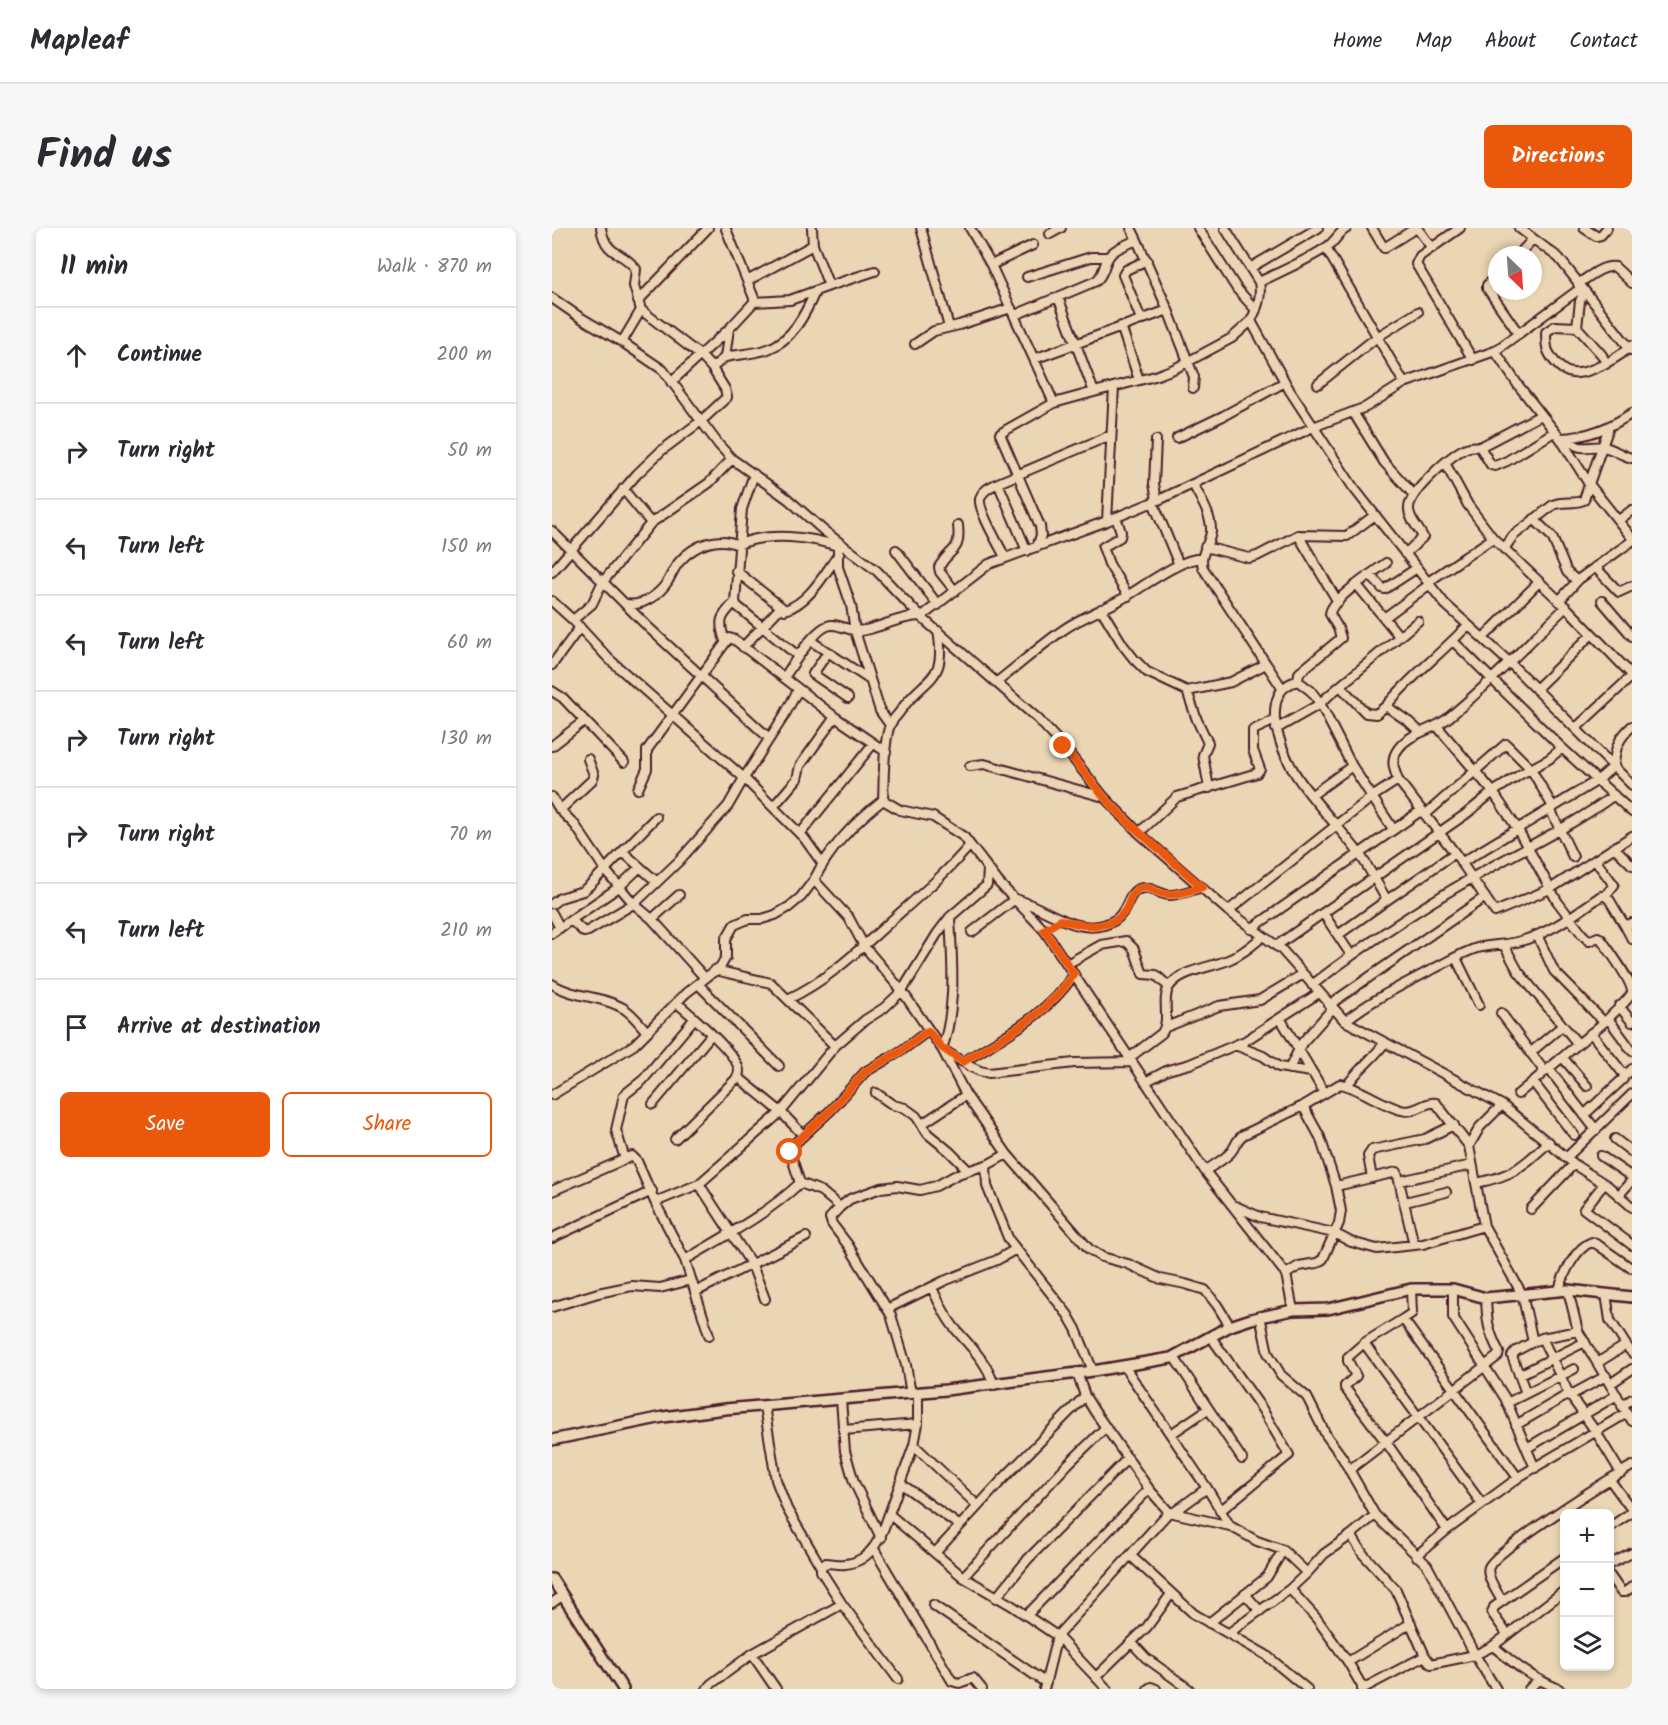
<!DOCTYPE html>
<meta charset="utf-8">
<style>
:root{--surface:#fff;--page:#f7f7f7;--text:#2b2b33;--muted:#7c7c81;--line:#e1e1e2;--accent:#ea580c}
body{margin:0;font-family:Kalam,sans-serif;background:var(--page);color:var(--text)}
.controls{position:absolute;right:18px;bottom:18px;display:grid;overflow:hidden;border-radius:9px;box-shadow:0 3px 9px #0003}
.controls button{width:54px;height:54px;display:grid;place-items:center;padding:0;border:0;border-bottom:2px solid var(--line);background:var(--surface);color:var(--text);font:30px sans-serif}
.compass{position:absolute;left:936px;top:18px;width:54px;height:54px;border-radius:50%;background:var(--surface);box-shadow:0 3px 9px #0003;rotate:155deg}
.stop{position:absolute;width:18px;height:18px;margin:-14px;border:4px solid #ea580c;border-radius:50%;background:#fff}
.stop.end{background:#ea580c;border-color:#fff;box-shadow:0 2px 6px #0008}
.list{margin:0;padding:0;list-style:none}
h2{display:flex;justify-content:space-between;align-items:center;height:78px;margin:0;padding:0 24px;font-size:26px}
h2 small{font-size:20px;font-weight:400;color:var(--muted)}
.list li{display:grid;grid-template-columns:39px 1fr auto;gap:18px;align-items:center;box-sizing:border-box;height:96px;padding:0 24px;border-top:2px solid var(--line)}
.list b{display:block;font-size:22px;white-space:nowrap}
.list em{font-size:20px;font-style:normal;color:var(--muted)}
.actions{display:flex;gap:12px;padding:18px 24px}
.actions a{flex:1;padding:14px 0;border:2px solid var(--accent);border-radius:9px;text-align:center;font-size:21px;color:var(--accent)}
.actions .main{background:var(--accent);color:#fff}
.icon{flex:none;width:33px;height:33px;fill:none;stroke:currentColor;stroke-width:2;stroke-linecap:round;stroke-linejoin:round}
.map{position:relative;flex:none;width:1080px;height:1461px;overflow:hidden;border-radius:9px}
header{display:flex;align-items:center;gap:36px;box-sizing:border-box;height:84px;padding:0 30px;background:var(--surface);border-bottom:2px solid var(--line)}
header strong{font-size:28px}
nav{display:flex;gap:33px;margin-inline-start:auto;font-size:21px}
.intro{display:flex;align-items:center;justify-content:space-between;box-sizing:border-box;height:144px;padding:0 36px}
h1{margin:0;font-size:42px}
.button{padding:15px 27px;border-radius:9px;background:var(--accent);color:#fff;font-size:21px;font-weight:700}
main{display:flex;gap:36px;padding:0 36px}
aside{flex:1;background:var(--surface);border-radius:9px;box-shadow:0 3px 9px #0003}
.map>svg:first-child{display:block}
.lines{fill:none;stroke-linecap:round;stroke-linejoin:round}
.minor-casing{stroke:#4a1f2b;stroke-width:12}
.tertiary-casing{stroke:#4a1f2b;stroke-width:14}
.minor{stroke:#ead6b4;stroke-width:8}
.tertiary{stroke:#ead6b4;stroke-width:9}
.route{stroke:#ea580c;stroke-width:8}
</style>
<header>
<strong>Mapleaf</strong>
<nav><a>Home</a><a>Map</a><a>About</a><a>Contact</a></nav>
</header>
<div class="intro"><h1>Find us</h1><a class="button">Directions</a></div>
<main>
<aside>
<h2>11 min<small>Walk · 870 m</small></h2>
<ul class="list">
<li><svg class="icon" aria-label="ahead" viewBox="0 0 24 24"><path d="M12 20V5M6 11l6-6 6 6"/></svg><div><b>Continue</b></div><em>200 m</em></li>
<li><svg class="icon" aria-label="right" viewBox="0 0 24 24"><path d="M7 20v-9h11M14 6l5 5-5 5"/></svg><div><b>Turn right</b></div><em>50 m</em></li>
<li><svg class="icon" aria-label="left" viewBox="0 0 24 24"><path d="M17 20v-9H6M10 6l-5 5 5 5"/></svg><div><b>Turn left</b></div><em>150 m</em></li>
<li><svg class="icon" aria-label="left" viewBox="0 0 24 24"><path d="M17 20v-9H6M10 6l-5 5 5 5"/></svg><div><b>Turn left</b></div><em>60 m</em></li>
<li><svg class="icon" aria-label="right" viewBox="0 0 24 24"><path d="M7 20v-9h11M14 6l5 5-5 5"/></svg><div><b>Turn right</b></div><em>130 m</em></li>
<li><svg class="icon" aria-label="right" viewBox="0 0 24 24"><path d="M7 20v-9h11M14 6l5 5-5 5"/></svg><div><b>Turn right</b></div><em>70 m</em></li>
<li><svg class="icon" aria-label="left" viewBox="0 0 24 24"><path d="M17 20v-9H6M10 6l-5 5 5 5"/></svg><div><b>Turn left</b></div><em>210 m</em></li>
<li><svg class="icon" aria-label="arrive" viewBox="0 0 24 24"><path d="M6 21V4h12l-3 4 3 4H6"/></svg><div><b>Arrive at destination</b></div></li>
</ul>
<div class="actions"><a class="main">Save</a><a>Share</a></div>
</aside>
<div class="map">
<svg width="1080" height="1461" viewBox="0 0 1080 1461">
<rect width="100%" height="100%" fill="#ead6b4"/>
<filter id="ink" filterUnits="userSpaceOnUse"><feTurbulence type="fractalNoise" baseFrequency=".0167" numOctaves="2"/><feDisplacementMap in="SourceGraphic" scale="12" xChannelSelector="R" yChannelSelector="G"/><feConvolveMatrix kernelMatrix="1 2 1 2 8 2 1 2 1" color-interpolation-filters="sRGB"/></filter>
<g filter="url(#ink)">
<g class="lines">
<g class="minor-casing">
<path id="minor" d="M49 0C54 29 70 22 84 41L82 58 89 82 70 114
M260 0 261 17 277 58 323 43
M369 0 397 99
M418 0 439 37 481 17
M646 0 685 61 704 82
M673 0 707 54
M795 0C786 5 784 13 775 19 754 33 730 43 707 54 710 69 705 80 699 93L738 163 801 259 893 376 957 434 1080 557
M820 0 832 20 864 0
M865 0 880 20
M908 0 868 28 864 36 921 132
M967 0 1007 30 1079 122
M1032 0 1044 8 1049 7 1055 0
M498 6 509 0
M585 12 616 82 642 149 641 160
M774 20 852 155 943 123 1029 60
M966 27 981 11
M439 37 502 175 454 202 448 206 488 298 489 307 485 319
M698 40 766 0
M475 49 539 29H556
M945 49 935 57V60L967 106
M195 53 261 17
M1026 56C1037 49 1050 37 1063 39L1080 55
M1032 64 1028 73 1025 99 1003 98 994 104C994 110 994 118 996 123 1000 132 1010 144 1020 145 1037 147 1068 129 1080 117
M506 69 542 164 603 148 624 140 680 110 699 93
M0 70 26 88 70 114 111 142 167 217 180 231 236 271 271 302 325 343 369 389 486 491 511 518 552 569 587 605 675 682 729 721 793 793 950 877 1026 939 1056 958 1080 979
M86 73 156 0
M202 74 238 72 277 58
M89 82 148 127 160 140
M463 87 544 53C553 46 551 36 558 27 563 20 577 16 585 12L579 0
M589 91 571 47 574 42 595 32
M569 98 587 152
M1025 99 1050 127 1054 136
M363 116 382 103 407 97 459 80
M943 123 966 157 1008 210 1037 256 1057 199
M173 129C187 126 203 126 216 121 240 112 253 87 263 64
M482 131 616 82
M119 154 177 101 202 74V70L174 1
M766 156 825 109 866 84
M502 175 542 164
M801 184 832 234 862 267
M625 210 671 188 733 154
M1008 210C1033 210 1060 199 1080 185
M1017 210C1026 226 1039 216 1052 219 1062 221 1070 228 1080 230
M604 212 602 256 605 272
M928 219 989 187
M893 235 916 277 941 310 1014 379
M202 246 190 281 183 374 185 378 246 428
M446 255 475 323
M641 256C648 270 660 288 659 304 657 317 647 327 651 340L730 460
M1037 256 1080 310
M71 261 99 295
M601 274 627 337
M564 289 569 304 568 309 551 319 557 336 576 368
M982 291 1000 309 1015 344 1025 353
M1067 292 1080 282
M555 293 562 159
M0 303 97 400 217 510
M746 307 786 374
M186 317C216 303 259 309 289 319
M286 318V339L299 377 303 403 328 483 338 497
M653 319 697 330 705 328 746 307 795 308 823 287
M952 321 961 308 1001 277C1011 272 1022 277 1032 272L1037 256
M344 322 386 377
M853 326 871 309C867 300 856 290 857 280 857 264 900 226 914 220 919 218 923 218 928 219L939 237 943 238 955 233 1002 204
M453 329C447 317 426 282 428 271 430 262 440 258 446 255L559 207
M1043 339 1067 364 1080 358
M184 343 233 382C258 374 272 346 287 326
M0 344 85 246 109 223 149 193 175 169 173 161 160 140 173 129 177 101
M818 347 830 360 833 361 865 340
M876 354 941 310
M805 357 847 408
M403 363 388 344 387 339C399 318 409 326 406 297
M0 373 21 392 40 376 50 355 99 295 157 255 180 231
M1007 373 1027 351 1080 313
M1050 373 1080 408
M74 376C90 379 107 367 116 353 120 346 123 338 128 333 142 317 167 307 186 317
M549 381 571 417 582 431 595 444 635 463 679 454 714 436
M369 389 437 336 555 293 611 270 761 199 814 179 852 155
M832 390 878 356
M21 392 57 431 192 550 252 610 270 635
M931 410 987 354
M173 413C166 393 168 389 183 374
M259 413 318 452
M901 413 1010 520 1080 584
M191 419 229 379
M276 424 261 446 296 470
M0 437 28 399
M1080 447 1014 379C975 416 938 456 896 490 881 503 858 504 846 521 838 532 842 541 846 552L903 625 943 684 998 661 1080 608
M232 450C240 438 265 395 281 397 293 398 301 405 313 402 332 398 347 389 367 388
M746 453 747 445 789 410 786 400 778 386C779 371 821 345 834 335
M445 454C467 437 488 418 511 402 529 389 549 383 568 372 587 362 631 328 650 331
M788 458 866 393
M984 461 1040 406
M0 463 11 470 72 534
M635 463 645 492 656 515 651 527 657 560
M768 475 800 538 841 601
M834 478C859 448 890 425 916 397
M723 492C732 550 773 580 806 624 817 639 825 656 835 672L903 625
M885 498 941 564 965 600 1005 673 1030 706 1037 713 1046 709 1049 711C1056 721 1080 753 1080 764 1079 770 1060 786 1055 792
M1024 500 1080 448
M724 501 768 476
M0 518 32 493
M418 538 432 536 552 569
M86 561 95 541V522L177 410 183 412 283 489 334 524
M760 567 800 538
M0 569 8 582 23 597 54 643 82 676 100 691 153 750
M331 572 348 582 381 589 412 609 447 655 492 702 653 943 734 1046 741 1082
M221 579 245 551 248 538 283 489
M998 581 1021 629
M8 582 40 552 42 547 36 531
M874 586 954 516 979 541 1001 579
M587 605 625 569 705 545 708 541 701 522V502L723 492C722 473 726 457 746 453L759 463 768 475 788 458 814 485 824 486 834 478 857 494 868 504
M248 606 321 516
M1063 620 1080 637
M71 624 105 654
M1043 632 1062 657 1053 668
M909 635 1046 552 1062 538C1063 520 1066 511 1080 498
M436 641 435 657 398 689 385 706 350 763 390 821 419 839 428 843 437 845 522 835 580 834
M0 676 8 670 31 663 40 655 104 589
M82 676 127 633 176 578 192 550 232 488 246 462
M676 683 820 569 846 552
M0 685 8 700
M398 689C400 733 405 778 390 821L414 867 455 926 537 1021 550 1029 576 1036 609 1051 633 1056 653 1062 665 1077 678 1098
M100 691 127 667
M19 692 32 704 36 703 81 676
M1080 695 1073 698 1080 711
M699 701 870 582
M420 704 463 671C495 679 528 713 563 692 577 683 575 665 587 661 598 657 607 667 618 667 628 667 640 662 650 659
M0 705 67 659 88 639
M786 707 835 672
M985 707 1002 743 1052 794
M952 717 966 743 1026 816
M724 718 771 685
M799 727 771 685 914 586 941 564 969 546 997 531 1010 520
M904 730 927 777
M515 736 549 717 574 713 582 721 591 746 604 747 617 759
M163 742 219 755 283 818
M0 756C22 770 49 767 71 780 80 785 88 796 95 804L134 765 169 738 174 729V711L182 697 196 691H210L223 687 237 679 249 669 262 652
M146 756 227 838
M760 757C811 718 864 682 920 650 967 622 1018 600 1062 567
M767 765 728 790 772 864
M236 771C279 751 313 716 349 684 373 663 397 642 418 617
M777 777 933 669
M1067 778 1080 794
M949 785 993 844
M793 793C819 772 849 758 879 742 894 735 909 725 925 720 938 717 952 717 965 714 997 706 1023 686 1049 668H1053L1057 671 1073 698
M614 799 667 778 708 772 751 746
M1039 805 1070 844 1075 846 1080 841
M683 817 711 828 727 839 759 844
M978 825 1010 798
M577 830 610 805C619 791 609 772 617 759 628 742 658 740 676 732 689 727 699 718 710 709
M1011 830 1035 858
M411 834C450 809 496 787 522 746
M737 841 750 815 780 781
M997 841 1044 902
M186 849 229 884 251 907
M593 854 616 842 638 836 693 813 728 790
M981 854 1022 907
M795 858C805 841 822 831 833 814
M324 865 341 877 353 880 364 888 376 906 397 923 416 942
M966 866 1055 792 1058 793 1080 823
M0 867 82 817 95 804
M101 876 159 807
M1032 887 1071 851 1072 846
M370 896 414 867
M123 911 183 852C186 848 187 847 187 843 187 827 138 786 125 775
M1063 911 1080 924
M917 918 928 899 950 877
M1049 928 1080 949
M1014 930 1080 866
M73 931 64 902 72 867 91 852 142 791
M434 938 435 958 457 1012 516 1087 524 1101 541 1143
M653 943C661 937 672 932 679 924 684 918 684 912 691 907L751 878 788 856C806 859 830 877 849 882 864 886 872 873 884 875L917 918 932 998 970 1066 981 1114 990 1110 1026 1103
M820 950 816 928 820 922 873 911 902 897
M848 953 920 937
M248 955 269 963 288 979 298 971 329 960 345 958 368 962 384 958 406 946 437 936 455 926
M924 955C961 948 970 939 997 914
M147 956 200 1037 213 1071
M1052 956 1032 981 1080 1017
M784 958 845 944 862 1017
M0 963 80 928 85 933 103 974
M1067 967 1080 952
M853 974 894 964
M683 978 708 989 782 1005 799 1014 825 1021 871 1016 932 998
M288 979 278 990 280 996 296 1017 339 1087 354 1137 359 1166
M979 981 1022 936
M0 1010 100 963
M133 1032C173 1008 214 987 248 955L238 924 241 917 279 882 313 844 349 823 376 803
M734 1046 747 1038 765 1035 771 1031 787 995 789 983 784 958 768 909 751 878
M380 1060C386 1073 392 1086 401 1098 418 1119 433 1130 442 1157
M859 1061 860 1085 851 1091 966 1250
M901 1061V1089L953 1170 983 1240
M1007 1062C1011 1047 1024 1019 1040 1014L1046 1017 1079 1040
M1016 1062 1026 1103 1080 1193
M143 1064 254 1009
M0 1079 46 1065 80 1058 108 1060 139 1052
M335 1081 392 1053 445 1032 464 1021
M708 1088 716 1125 729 1147 755 1169 774 1207 790 1229 823 1287 875 1337 923 1427 944 1461
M851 1091 812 1115 796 1129V1133L804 1148 793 1158V1160L834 1214 895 1302
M157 1107 133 1032 103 974 147 956 229 884 283 818 313 792 332 780 350 763 312 718 297 690 262 652C277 621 304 593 331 572 332 552 331 515 338 497 340 492 346 487 349 482 374 447 395 455 386 403
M659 1109 710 1181 737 1227 668 1283
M990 1110 1017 1166 1044 1204 1069 1245
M812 1115 930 1276
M1074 1117 1080 1125
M622 1129 690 1231
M1045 1135 1074 1117 1058 1092 1054 1066
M572 1138 655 1260 678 1298
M525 1144 533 1168 543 1184 597 1261 617 1284 678 1298 705 1313 731 1322 755 1345 738 1361 765 1391 796 1434 811 1460
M967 1147 1033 1114
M1058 1156 1080 1141
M366 1165V1196L362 1217 337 1286 411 1349 459 1377 505 1408 555 1461
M974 1165 960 1128 964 1123 981 1114
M1019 1167 1054 1148
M289 1172 293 1223 302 1254 329 1310
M955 1175 1022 1141
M212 1178 224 1252 235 1281 269 1339
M1070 1178 1080 1171
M964 1197 1017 1166
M291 1202 366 1196
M619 1206 656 1181
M362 1217 426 1278
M975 1220 1065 1167
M797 1242 946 1128 947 1124C936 1102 935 1095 934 1070
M1058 1252 1080 1282
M348 1255 408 1298
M621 1285 655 1260
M337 1286C330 1307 320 1334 293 1336 287 1337 280 1335 274 1335L269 1339V1343L290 1376 346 1451
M1058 1299 1080 1284
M799 1307 811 1326 844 1362 873 1428
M322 1321 400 1453 407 1455 421 1450 430 1461
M383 1325 450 1252 533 1168
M579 1328 642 1386 714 1427 755 1461
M864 1328 895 1302 970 1247 1075 1185
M1058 1336 1080 1325
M755 1345 772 1326 799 1307 823 1287
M1058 1348 1069 1364H1073L1080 1359
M411 1349 516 1236 554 1199
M693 1366 708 1383
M444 1370 476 1331 576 1230
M950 1373C946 1365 933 1348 937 1339 944 1322 1057 1251 1080 1238
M0 1375 10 1368
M381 1377 494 1455
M475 1387 597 1261
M657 1395 715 1349 731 1322
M677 1405 738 1361
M955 1406 940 1385 942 1379 1012 1330
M580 1415 594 1430 637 1461
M941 1418C965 1438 978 1449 1007 1461
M200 1426 224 1461
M796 1434 859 1395
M544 1449 595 1399 619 1366
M155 1461 159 1456 200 1426 290 1376
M492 1461 505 1408 617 1284
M596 1461 599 1459 604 1461
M810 1461 873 1428 879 1436 923 1427 941 1418 1012 1363
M977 1461 986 1452"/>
</g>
<g class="tertiary-casing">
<path id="tertiary" d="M0 1212 111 1189 173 1181 394 1162 541 1143 619 1130 678 1098 699 1091 741 1082 776 1081 859 1061H901L934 1070 1016 1062 1080 1069
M0 1351 71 1461"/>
</g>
<use href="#minor" class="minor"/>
<use href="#tertiary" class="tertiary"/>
</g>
</g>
<g class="lines" filter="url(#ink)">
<path class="route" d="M238 924 241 917 279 882 313 844 349 823 376 803 390 820 411 834C450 809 496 787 522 746L492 702 509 692C530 698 561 704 574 681 578 674 578 666 586 661 596 656 603 665 613 666 624 668 638 662 650 659L577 595 552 569 511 518"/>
</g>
</svg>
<div class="controls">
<button>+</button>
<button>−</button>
<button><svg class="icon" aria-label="layers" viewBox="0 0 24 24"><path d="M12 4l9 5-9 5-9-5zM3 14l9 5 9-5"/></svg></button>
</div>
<svg class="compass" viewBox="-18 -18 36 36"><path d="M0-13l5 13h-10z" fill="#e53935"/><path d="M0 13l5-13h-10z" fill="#7c7c81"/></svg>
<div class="stop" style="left:238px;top:924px"></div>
<div class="stop end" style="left:511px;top:518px"></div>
</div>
</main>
